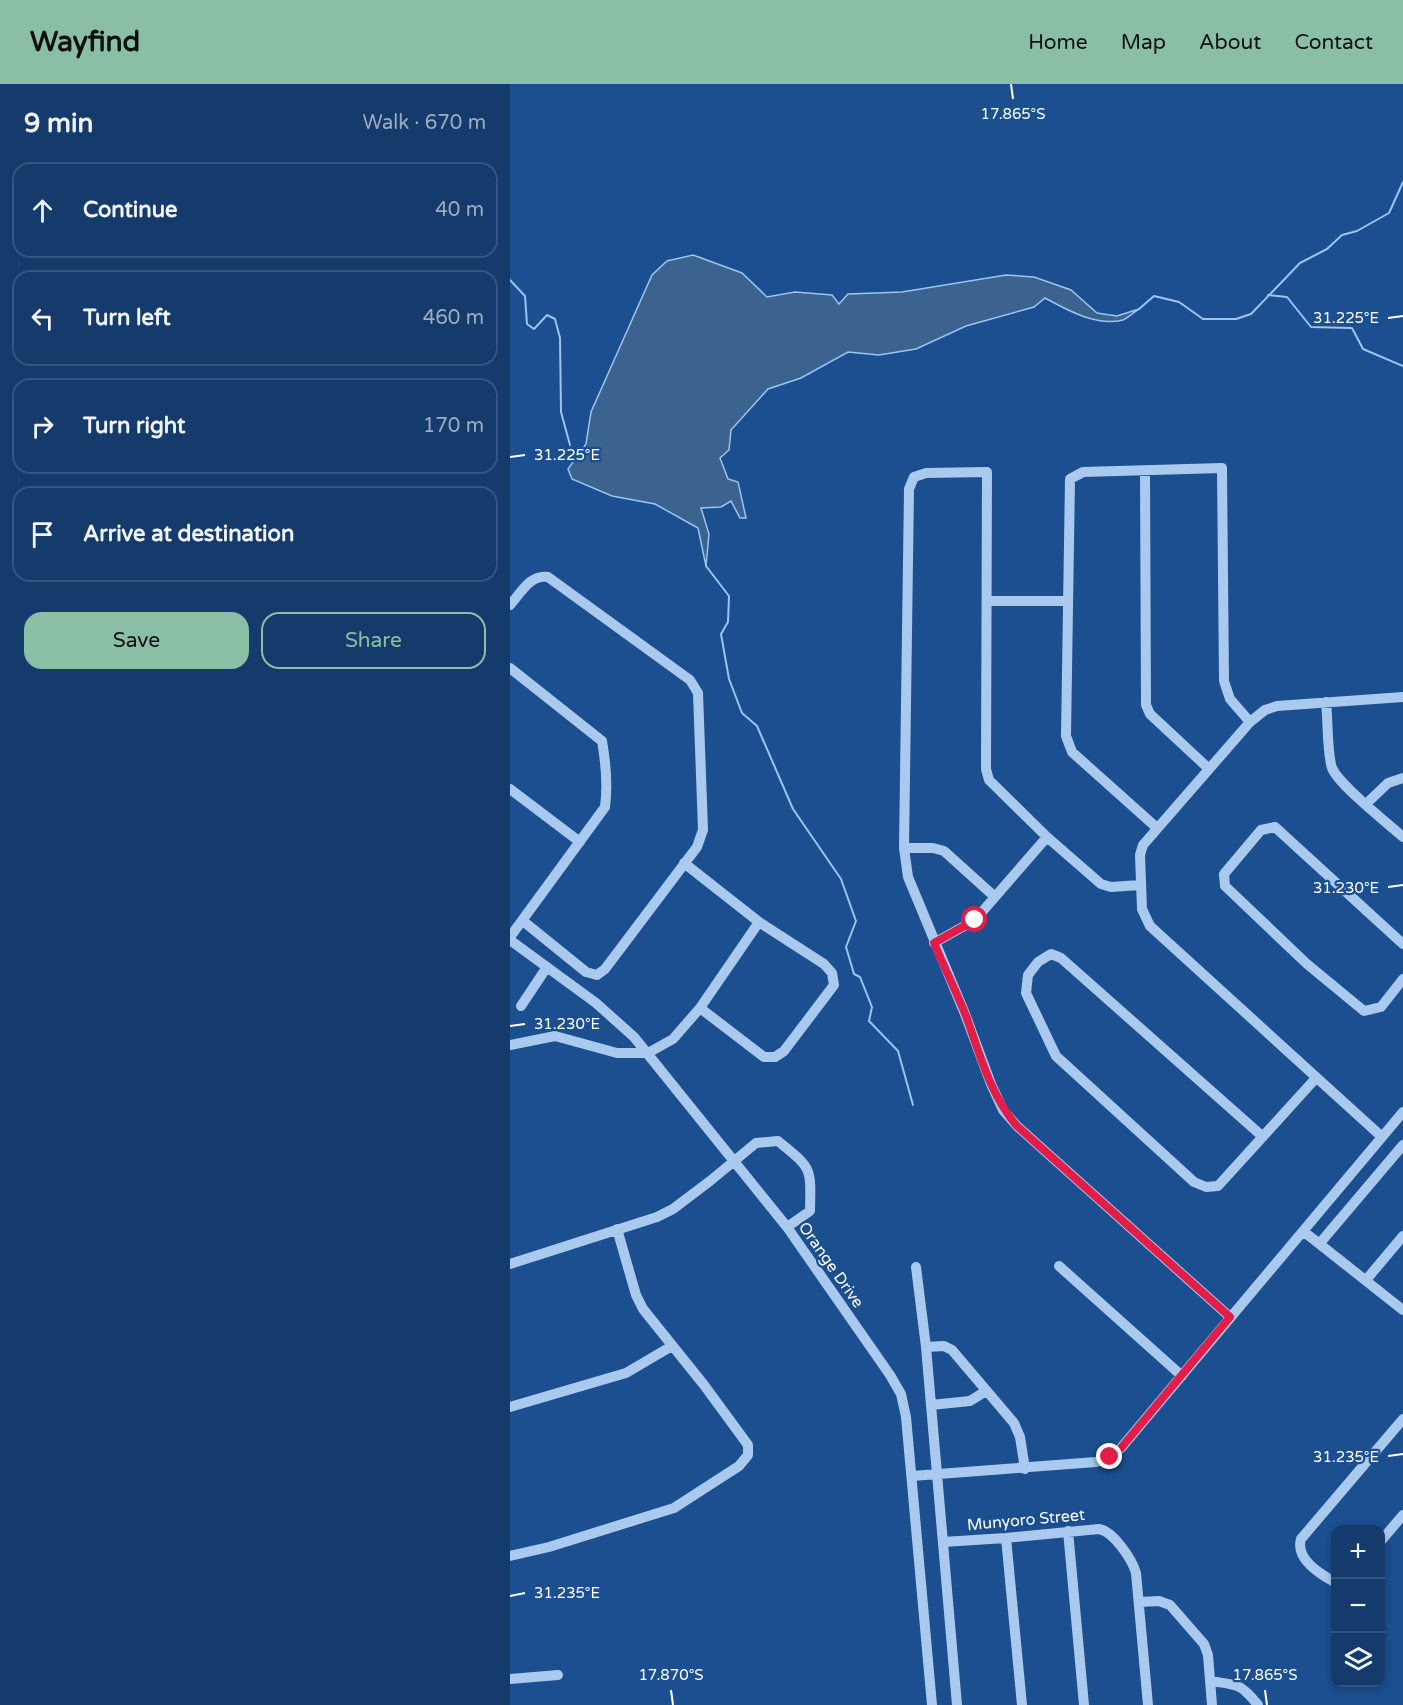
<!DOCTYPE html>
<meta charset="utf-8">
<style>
:root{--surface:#143b6b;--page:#1d4271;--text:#f1f3f6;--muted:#9dadc1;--line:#33557e;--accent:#8abfa5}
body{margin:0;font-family:"Varela Round",sans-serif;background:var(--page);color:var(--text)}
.controls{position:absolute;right:18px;bottom:18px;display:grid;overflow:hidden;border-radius:12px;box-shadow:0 3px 9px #0003}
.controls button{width:54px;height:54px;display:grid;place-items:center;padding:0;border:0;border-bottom:2px solid var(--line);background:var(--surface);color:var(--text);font:30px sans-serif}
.stop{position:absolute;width:18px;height:18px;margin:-14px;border:4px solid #e11d48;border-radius:50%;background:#fff}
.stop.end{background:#e11d48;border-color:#fff;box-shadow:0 2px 6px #0008}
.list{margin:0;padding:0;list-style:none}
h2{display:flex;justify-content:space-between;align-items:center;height:78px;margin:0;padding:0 24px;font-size:26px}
h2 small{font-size:20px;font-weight:400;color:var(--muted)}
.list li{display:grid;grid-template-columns:39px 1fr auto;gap:18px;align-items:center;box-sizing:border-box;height:96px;margin:0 12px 12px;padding:0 12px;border:2px solid var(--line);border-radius:18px}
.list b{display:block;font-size:22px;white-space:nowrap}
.list em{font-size:20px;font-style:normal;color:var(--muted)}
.actions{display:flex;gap:12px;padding:18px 24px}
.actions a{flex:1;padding:14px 0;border:2px solid var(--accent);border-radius:18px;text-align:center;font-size:21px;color:var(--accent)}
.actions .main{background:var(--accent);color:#111}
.icon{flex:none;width:33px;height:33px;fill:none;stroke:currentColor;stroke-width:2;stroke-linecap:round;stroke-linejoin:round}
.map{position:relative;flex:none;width:893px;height:1621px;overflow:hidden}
header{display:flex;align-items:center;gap:36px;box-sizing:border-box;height:84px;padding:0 30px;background:var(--accent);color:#111}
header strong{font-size:28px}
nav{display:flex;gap:33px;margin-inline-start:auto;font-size:21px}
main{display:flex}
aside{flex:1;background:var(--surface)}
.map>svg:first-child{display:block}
.water{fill:#3c6290;stroke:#9cc4f0;stroke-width:1.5}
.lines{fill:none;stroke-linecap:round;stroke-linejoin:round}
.stream{stroke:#9cc4f0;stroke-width:2}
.minor{stroke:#a9c9ee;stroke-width:10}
.route{stroke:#e11d48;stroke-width:8}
.ticks{fill:none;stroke:#fff;stroke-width:2}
.labels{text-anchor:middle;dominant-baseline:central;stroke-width:4.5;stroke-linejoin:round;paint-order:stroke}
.street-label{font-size:16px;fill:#fff;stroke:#1b4f8f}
.ticks-label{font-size:15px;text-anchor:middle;fill:#fff;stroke:#1b4f8f;stroke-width:4.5;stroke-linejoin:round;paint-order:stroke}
</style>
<header>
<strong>Wayfind</strong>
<nav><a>Home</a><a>Map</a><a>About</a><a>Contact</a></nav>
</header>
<main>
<aside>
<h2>9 min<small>Walk · 670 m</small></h2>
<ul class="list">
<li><svg class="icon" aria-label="ahead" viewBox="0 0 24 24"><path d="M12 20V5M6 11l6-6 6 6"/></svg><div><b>Continue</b></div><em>40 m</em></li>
<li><svg class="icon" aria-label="left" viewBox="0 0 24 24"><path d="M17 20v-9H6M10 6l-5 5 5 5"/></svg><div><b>Turn left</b></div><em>460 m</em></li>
<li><svg class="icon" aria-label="right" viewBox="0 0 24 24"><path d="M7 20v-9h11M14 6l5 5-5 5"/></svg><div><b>Turn right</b></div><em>170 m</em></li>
<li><svg class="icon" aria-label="arrive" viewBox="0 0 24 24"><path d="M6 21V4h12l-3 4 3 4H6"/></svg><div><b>Arrive at destination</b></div></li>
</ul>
<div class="actions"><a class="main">Save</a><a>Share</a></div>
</aside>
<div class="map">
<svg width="893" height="1621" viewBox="0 0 893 1621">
<rect width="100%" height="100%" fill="#1b4f8f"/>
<path class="water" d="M183 171 232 189 257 213 285 208 322 211 329 220 338 210 392 208 496 191 524 193 561 206 587 229 607 232 629 225C624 228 618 234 613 236 587 243 557 226 535 214L524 223 456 242 406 265 369 271 338 268 291 294 258 305 221 346 219 366 210 374 218 395 228 398 236 434H230L221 417 211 423 191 424 199 450 196 482 188 444 145 420 102 412 62 395 58 385 76 360 81 328 142 191 157 177Z"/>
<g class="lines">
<path class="stream" d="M0 196 15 212 17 240 24 245 37 231 45 235 50 254 51 328 60 361
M758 211 777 213 801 243 842 244 853 265 893 282
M629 225 644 212 669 218 693 235H726L741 230 790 179 817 165 832 151 847 147 879 129 893 98
M196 482 219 512 218 538 211 550 219 595 232 629 247 642 283 725 331 795 346 837 336 863 344 890 350 893 362 923 359 937 388 967 403 1021"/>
<path class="minor" d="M635 387 636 621 640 630 698 684
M478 517H558
M0 521C11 509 20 490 38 493L180 596 188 609 193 746 187 763 95 885 87 891 76 888 13 837
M0 584 92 657C96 680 98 701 95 723L0 853
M816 618C818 635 817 669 822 684 829 701 877 739 893 753
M0 705 70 758
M856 720 878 699 893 694
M647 744 562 668 556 652 560 395 573 388 712 384 714 597 720 615 740 638
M394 764H423L434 767 485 813
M174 779 249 838 314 880 322 889 324 901 274 967 265 973H254L190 924
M630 801 601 803 591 800 537 753 479 696 476 685 477 388 416 389 404 393 399 405 394 764 398 793 455 930 481 1000 493 1026 507 1042 720 1233
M0 856 86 919 124 953 277 1143 380 1291 391 1310 396 1333 422 1621
M424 859 465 836 537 753
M893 860 765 743 751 746 714 790 715 802 797 880 854 927 871 923 893 895
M11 922 37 883
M0 961 45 952 107 969H138L163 955 190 924 249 838
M752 1052 551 874 541 870 528 878 518 891 516 909 546 972 684 1098 696 1103 708 1102 806 994
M872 1053 640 842 632 825 630 771 633 761 740 638 755 626 767 622 893 613
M793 1147 893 1226
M810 1159 893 1061
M0 1180 147 1133 163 1125 200 1097 246 1059 268 1057C302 1085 301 1082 300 1127L277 1143
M549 1182 672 1292
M406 1183 416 1263 447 1621
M856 1196 893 1152
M416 1263 434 1262 442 1266 504 1339 510 1353 515 1385
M421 1321 460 1317 476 1307
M0 1323 116 1289 162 1262
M402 1392 586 1378 600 1373 611 1364 893 1028
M558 1447 574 1621
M496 1454 512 1621
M433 1458 496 1454 589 1445C603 1447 622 1475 626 1489L638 1621
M870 1458 893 1431
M0 1472 39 1463 164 1424 229 1382 238 1371V1361L194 1301 133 1225 126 1211 107 1145
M826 1499C810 1490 785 1475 791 1455L893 1335
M630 1518 649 1517 660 1521 694 1560 698 1571 702 1621
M0 1595 48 1591
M700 1597C728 1601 730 1599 748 1621"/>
</g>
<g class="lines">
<path class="route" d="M465 836 424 859C434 883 446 907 456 932 470 970 480 1011 507 1042L720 1233 611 1364 600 1373"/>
</g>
<path class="ticks" d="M501 0 503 15M878 234 893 232M0 373 15 371M878 803 893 801M0 942 15 940M878 1372 893 1370M0 1512 15 1509M161 1606 163 1621M755 1606 757 1621"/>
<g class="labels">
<g class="street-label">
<text transform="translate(321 1181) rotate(55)">Orange Drive</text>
<text transform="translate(516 1436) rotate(-5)">Munyoro Street</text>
</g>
</g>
<g class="ticks-label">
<text x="503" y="35">17.865°S</text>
<text x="836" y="239">31.225°E</text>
<text x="57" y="376">31.225°E</text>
<text x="836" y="809">31.230°E</text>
<text x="57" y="945">31.230°E</text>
<text x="836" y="1378">31.235°E</text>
<text x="57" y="1514">31.235°E</text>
<text x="161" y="1596">17.870°S</text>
<text x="755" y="1596">17.865°S</text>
</g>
</svg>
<div class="controls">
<button>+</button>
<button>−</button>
<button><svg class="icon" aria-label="layers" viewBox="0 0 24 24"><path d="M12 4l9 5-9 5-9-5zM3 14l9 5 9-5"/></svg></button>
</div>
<div class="stop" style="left:465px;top:836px"></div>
<div class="stop end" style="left:600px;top:1373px"></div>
</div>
</main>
